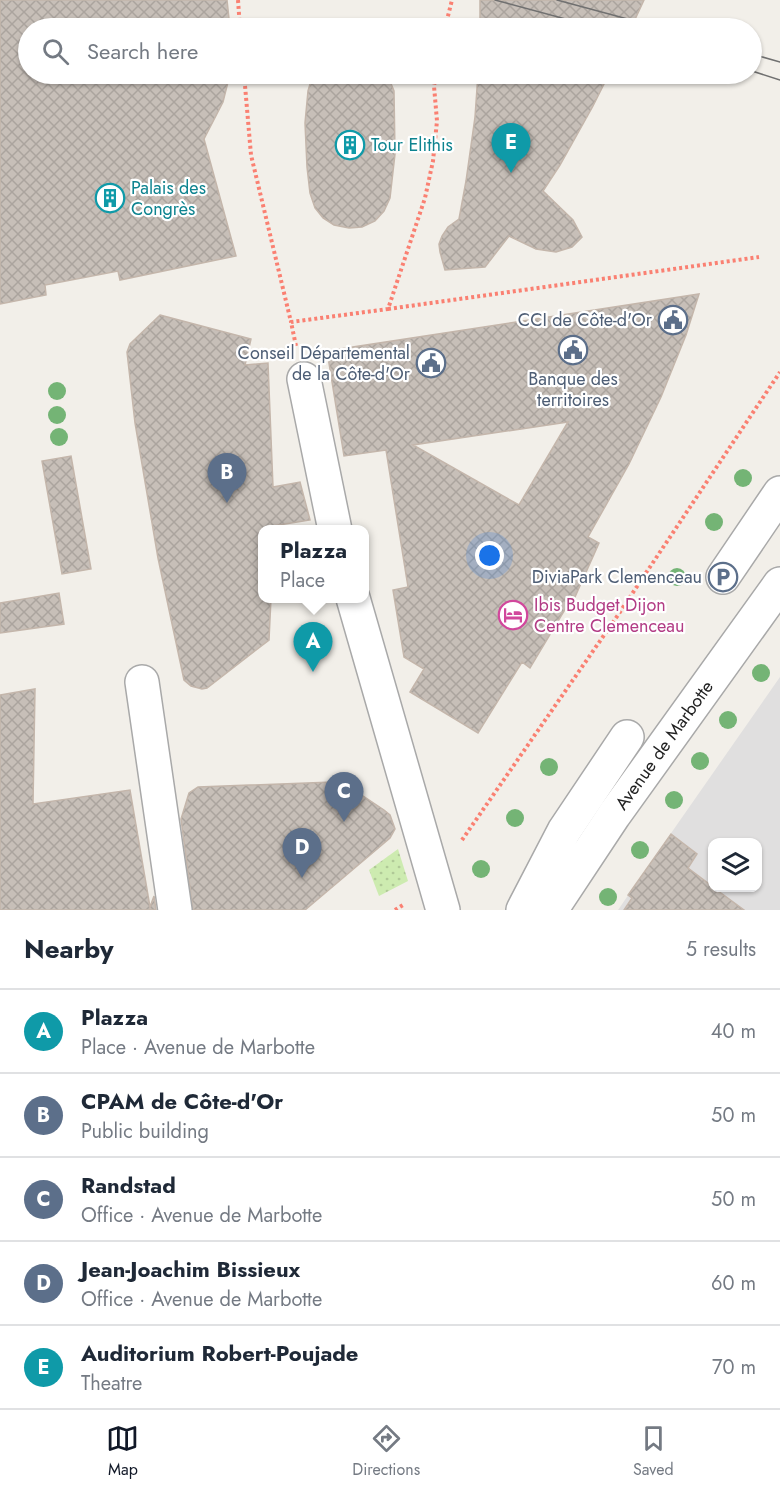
<!DOCTYPE html>
<meta charset="utf-8">
<style>
:root{--surface:#fff;--page:#f6f6f7;--text:#1f2937;--muted:#747a83;--line:#e0e1e3;--accent:#111827}
body{margin:0;font-family:Jost,sans-serif;background:var(--page);color:var(--text)}
.controls{position:absolute;right:18px;bottom:18px;display:grid;overflow:hidden;border-radius:12px;box-shadow:0 2px 4px #0004}
.controls button{width:54px;height:54px;display:grid;place-items:center;padding:0;border:0;border-bottom:2px solid var(--line);background:var(--surface);color:var(--text);font:30px sans-serif}
.you{position:absolute;left:490px;top:556px;width:21px;height:21px;margin:-15px;border:4px solid #fff;border-radius:50%;background:#1a73e8;box-shadow:0 0 0 9px #1a73e833}
.badge{display:grid;place-items:center;width:39px;height:39px;border-radius:50%;background:var(--accent);color:#fff;font-size:20px;font-weight:700}
.pin{position:absolute;translate:-50% -50px;filter:drop-shadow(0 2px 3px #0008)}
.pin::after{content:'';position:absolute;top:32px;width:21px;height:18px;background:inherit;clip-path:polygon(0 0,100% 0,50% 100%)}
.popup{position:absolute;left:258px;top:525px;width:111px;height:78px;box-sizing:border-box;display:grid;place-content:center;border-radius:12px;background:var(--surface);filter:drop-shadow(0 2px 4px #0005);font-size:20px;white-space:nowrap;color:var(--muted)}
.popup b{font-size:22px;color:var(--text)}
.popup::after{content:'';position:absolute;left:50%;top:100%;margin-left:-12px;border:12px solid transparent;border-top-color:var(--surface)}
.list{margin:0;padding:0;list-style:none}
h2{display:flex;justify-content:space-between;align-items:center;height:78px;margin:0;padding:0 24px;font-size:26px}
h2 small{font-size:20px;font-weight:400;color:var(--muted)}
.list li{display:grid;grid-template-columns:39px 1fr auto;gap:18px;align-items:center;box-sizing:border-box;height:84px;padding:0 24px;border-top:2px solid var(--line)}
.list b{display:block;font-size:22px;white-space:nowrap}
.list p{margin:0;font-size:20px;white-space:nowrap;color:var(--muted)}
.list em{font-size:20px;font-style:normal;color:var(--muted)}
.icon{flex:none;width:33px;height:33px;fill:none;stroke:currentColor;stroke-width:2;stroke-linecap:round;stroke-linejoin:round}
.map{position:relative;flex:none;width:780px;height:910px;overflow:hidden}
.search{position:absolute;background:var(--surface);box-shadow:0 2px 4px #0004;left:18px;right:18px;top:18px;height:66px;display:flex;align-items:center;gap:15px;box-sizing:border-box;padding:0 21px;border-radius:33px;color:var(--muted);font-size:22px}
.sheet{height:498px;background:var(--surface)}
nav{display:flex;justify-content:space-around;align-items:center;box-sizing:border-box;height:84px;border-top:2px solid var(--line);background:var(--surface);font-size:16px;color:var(--muted)}
nav a{display:grid;justify-items:center;gap:3px}
nav .on{color:var(--accent)}
.map>svg:first-child{display:block}
.residential{fill:#e0dfdf;fill-rule:evenodd}
.grass{fill:url(#grass-dots)}
.building{fill:url(#building-cross-hatch);stroke:#c4b6ab;stroke-width:1.5;fill-rule:evenodd}
.lines{fill:none;stroke-linecap:round;stroke-linejoin:round}
.minor-casing{stroke:#a9a9a9;stroke-width:36}
.path{stroke:#fa8072;stroke-width:4;stroke-dasharray:3 3;stroke-linecap:butt}
.minor{stroke:#fff;stroke-width:33}
.tram{stroke:#707070;stroke-width:1.5}
.tree{fill:#74b475}
.labels{text-anchor:middle;dominant-baseline:central;stroke-width:4.5;stroke-linejoin:round;paint-order:stroke}
.culture-label{font-size:18px;fill:#0d838f;stroke:#fff;text-anchor:start}
.service-label{font-size:18px;fill:#4e5e75;stroke:#fff;text-anchor:end}
.hotel-label{font-size:18px;fill:#b23c85;stroke:#fff;text-anchor:start}
.street-label{font-size:18px;fill:#222;stroke:#fff}
</style>
<div class="map">
<svg width="780" height="910" viewBox="0 0 780 910">
<defs>
<pattern id="grass-dots" width="8" height="8" patternUnits="userSpaceOnUse" patternTransform="scale(1.5)"><rect width="8" height="8" fill="#cdebb0"/><path d="M2 2h.1M6 6h.1" fill="none" stroke="#b0c997" stroke-width="1.8" stroke-linecap="round"/></pattern>
<pattern id="building-cross-hatch" width="8" height="8" patternUnits="userSpaceOnUse" patternTransform="scale(1.5)"><rect width="8" height="8" fill="#c7bfb8"/><path d="M0 0l8 8M0 8l8-8" fill="none" stroke="#aba49e"/></pattern>
</defs>
<rect width="100%" height="100%" fill="#f2efe9"/>
<path class="residential" d="M780 677V910H618L660 849ZM712 842H758V888H712Z"/>
<path class="grass" d="M398 849 408 881 379 896 369 870Z"/>
<path class="building" d="M0 0H227L230 28H28V74H230L223 102 204 139 236 256 120 280 118 271 45 285 46 295 0 304Z
M480 0H644L631 28H480Z
M313 74H387L394 91 395 154 390 198 384 211 375 221 362 227 349 228 334 225 323 218 315 208 310 193 307 167 305 123 308 91Z
M478 74H609L593 106 560 165 543 191 573 220 582 237 572 247 556 252 536 249 509 236 485 267 445 270 440 252 439 244 442 236 448 227 459 219 466 181 475 117Z
M699 294 686 335 661 397 629 464 588 537 599 543 575 597 573 596 530 668 522 662 478 733 410 692 424 669 404 657 393 590 408 587 386 450 344 456 327 351ZM568 422 519 505 413 445Z
M160 315 251 339 245 365 268 363 273 487 300 482 310 520 273 526V530H262V598H271L269 640 207 688 202 689 191 686 184 680 158 558 135 423 127 352 130 344Z
M71 456 91 569 62 574 42 461Z
M59 593 64 624 0 633V603Z
M35 689 33 804 130 790 150 907 154 896 156 910H0V695Z
M333 782 348 786 384 810 390 815 395 829 390 838 305 910H193L181 819 189 793 198 787Z
M671 834 697 854 688 868 712 886V888H714L744 910H624L632 898 628 895Z"/>
<g class="lines">
<g class="minor-casing">
<g id="minor">
<path d="M304 379 335 530"/>
<path d="M723 577 780 493"/>
<path d="M353 598 443 910"/>
<path d="M142 682 175 910"/>
<path d="M523 910 564 831 627 737"/>
<path id="s1" d="M551 910 614 815 780 584"/>
</g>
</g>
<path class="path" d="M238 0 240 28
M445 28 452 0
M244 74 251 155 291 322
M388 309 759 257
M296 346 291 322 388 309 425 198 433 161 437 121 434 86 436 74
M462 840 618 615 780 372
M395 910 403 905"/>
<use href="#minor" class="minor"/>
<path class="tram" d="M495 0 599 28
M557 0 661 28
M752 54 780 62
M752 71 780 80"/>
</g>
<g class="tree">
<circle cx="57" cy="391" r="9"/>
<circle cx="57" cy="415" r="9"/>
<circle cx="59" cy="437" r="9"/>
<circle cx="743" cy="478" r="9"/>
<circle cx="714" cy="522" r="9"/>
<circle cx="677" cy="577" r="9"/>
<circle cx="761" cy="673" r="9"/>
<circle cx="728" cy="720" r="9"/>
<circle cx="700" cy="761" r="9"/>
<circle cx="549" cy="767" r="9"/>
<circle cx="674" cy="800" r="9"/>
<circle cx="515" cy="818" r="9"/>
<circle cx="640" cy="850" r="9"/>
<circle cx="481" cy="869" r="9"/>
<circle cx="608" cy="897" r="9"/>
</g>
<defs>
<g id="building-ring" transform="scale(1.5)"><circle r="9.5" fill="#fff" stroke="#0f9aa8" stroke-width="1.5"/><path d="M-4-6H4V6H1V3H-1V6H-4ZM-2.5-4.3h1.7v1.8h-1.7ZM.8-4.3h1.7v1.8H.8ZM-2.5-1h1.7V.8h-1.7ZM.8-1h1.7V.8H.8Z" fill="#0f9aa8"/></g>
<g id="civic-ring" transform="scale(1.5)"><circle r="9.5" fill="#fff" stroke="#5c6f8a" stroke-width="1.5"/><path d="M-.6-6.5H3V-4.5H.6V-3L4-1V1h2V6H-6V1h2V-1L-.6-3ZM-1.2 2.5V6h2.4V2.5Z" fill="#5c6f8a"/></g>
<g id="parking-ring" transform="scale(1.5)"><circle r="9.5" fill="#fff" stroke="#5c6f8a" stroke-width="1.5"/><path d="M-3.5-5.5H1a3.5 3.5 0 0 1 0 7H-1V5.5H-3.5ZM-1-3.4V-.6H.8a1.4 1.4 0 0 0 0-2.8Z" fill="#5c6f8a"/></g>
<g id="hotel-ring" transform="scale(1.5)"><circle r="9.5" fill="#fff" stroke="#d1479c" stroke-width="1.5"/><path d="M-6-4.5h1.5V1H6V5H4.5V3h-9V5H-6ZM-4 0a1.8 1.8 0 1 1 3.6 0ZM.5 0V-2.5h3Q6-2.5 6 0Z" fill="#d1479c"/></g>
</defs>
<g fill-rule="evenodd">
<use href="#building-ring" x="350" y="145"/>
<use href="#building-ring" x="110" y="198"/>
<use href="#civic-ring" x="673" y="320"/>
<use href="#civic-ring" x="573" y="350"/>
<use href="#civic-ring" x="431" y="363"/>
<use href="#parking-ring" x="723" y="577"/>
<use href="#hotel-ring" x="513" y="615"/>
</g>
<g class="labels">
<g class="culture-label">
<text x="371" y="145">Tour Elithis</text>
<text x="131" y="188">Palais des<tspan x="131" dy="21">Congrès</tspan></text>
</g>
<g class="service-label">
<text x="652" y="320">CCI de Côte-d'Or</text>
<text x="410" y="353">Conseil Départemental<tspan x="410" dy="21">de la Côte-d'Or</tspan></text>
<text x="573" y="379" text-anchor="middle">Banque des<tspan x="573" dy="21">territoires</tspan></text>
<text x="702" y="577">DiviaPark Clemenceau</text>
</g>
<g class="hotel-label">
<text x="534" y="605">Ibis Budget Dijon<tspan x="534" dy="21">Centre Clemenceau</tspan></text>
</g>
<g class="street-label">
<text stroke="none"><textPath href="#s1" startOffset="200">Avenue de Marbotte</textPath></text>
</g>
</g>
</svg>
<div class="controls">
<button><svg class="icon" aria-label="layers" viewBox="0 0 24 24"><path d="M12 4l9 5-9 5-9-5zM3 14l9 5 9-5"/></svg></button>
</div>
<div class="you"></div>
<div class="pin badge" style="left:313px;top:672px;background:#0f9aa8">A</div>
<div class="popup"><b>Plazza</b>Place</div>
<div class="pin badge" style="left:227px;top:503px;background:#5c6f8a">B</div>
<div class="pin badge" style="left:344px;top:822px;background:#5c6f8a">C</div>
<div class="pin badge" style="left:302px;top:878px;background:#5c6f8a">D</div>
<div class="pin badge" style="left:511px;top:173px;background:#0f9aa8">E</div>
<div class="search"><svg class="icon" aria-label="search" viewBox="0 0 24 24"><circle cx="10" cy="10" r="6"/><path d="M15 15l6 6"/></svg>Search here</div>
</div>
<section class="sheet">
<h2>Nearby<small>5 results</small></h2>
<ul class="list">
<li><span class="badge" style="background:#0f9aa8">A</span><div><b>Plazza</b><p>Place · Avenue de Marbotte</p></div><em>40 m</em></li>
<li><span class="badge" style="background:#5c6f8a">B</span><div><b>CPAM de Côte-d'Or</b><p>Public building</p></div><em>50 m</em></li>
<li><span class="badge" style="background:#5c6f8a">C</span><div><b>Randstad</b><p>Office · Avenue de Marbotte</p></div><em>50 m</em></li>
<li><span class="badge" style="background:#5c6f8a">D</span><div><b>Jean-Joachim Bissieux</b><p>Office · Avenue de Marbotte</p></div><em>60 m</em></li>
<li><span class="badge" style="background:#0f9aa8">E</span><div><b>Auditorium Robert-Poujade</b><p>Theatre</p></div><em>70 m</em></li>
</ul>
</section>
<nav>
<a class="on"><svg class="icon" aria-label="map" viewBox="0 0 24 24"><path d="M3 6l6-2 6 2 6-2v14l-6 2-6-2-6 2zM9 4v14M15 6v14"/></svg>Map</a>
<a><svg class="icon" aria-label="directions" viewBox="0 0 24 24"><path d="M12 3l9 9-9 9-9-9zM9 14v-3h6M13 9l2 2-2 2"/></svg>Directions</a>
<a><svg class="icon" aria-label="saved" viewBox="0 0 24 24"><path d="M7 4h10v16l-5-4-5 4z"/></svg>Saved</a>
</nav>
